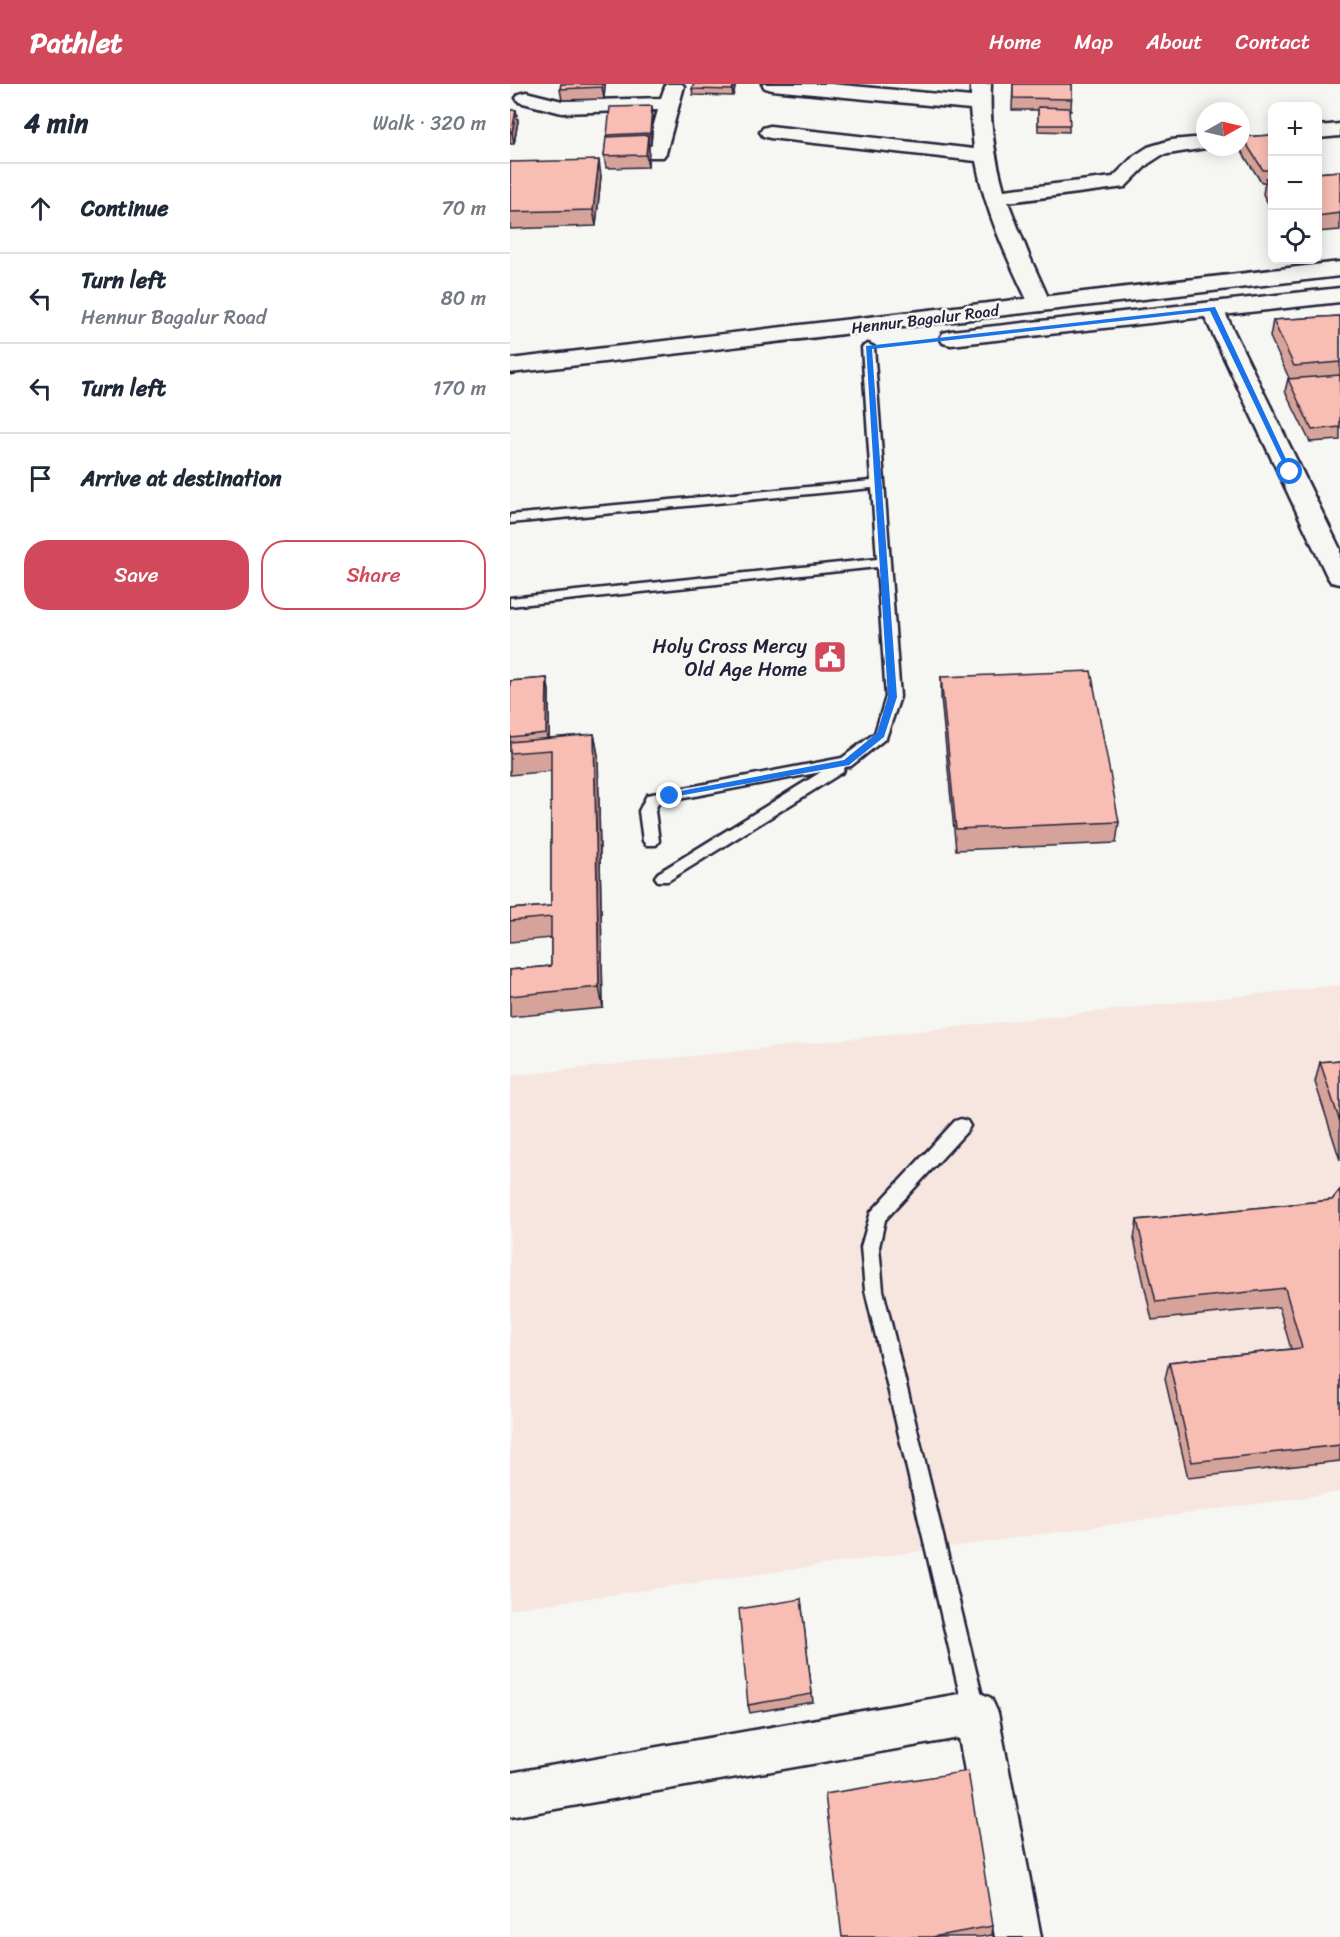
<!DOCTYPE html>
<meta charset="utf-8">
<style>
:root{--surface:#fff;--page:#f2f2f3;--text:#1f2937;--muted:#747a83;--line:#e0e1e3;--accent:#d1495b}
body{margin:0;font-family:Sriracha,sans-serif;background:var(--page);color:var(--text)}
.controls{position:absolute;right:18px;top:18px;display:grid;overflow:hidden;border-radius:12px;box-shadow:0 3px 15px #0003}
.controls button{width:54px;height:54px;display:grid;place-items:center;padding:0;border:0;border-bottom:2px solid var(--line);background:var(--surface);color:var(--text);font:30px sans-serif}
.compass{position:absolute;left:686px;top:18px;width:54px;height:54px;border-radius:50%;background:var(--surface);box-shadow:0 3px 15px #0003;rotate:82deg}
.stop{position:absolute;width:18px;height:18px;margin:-14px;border:4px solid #1a73e8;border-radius:50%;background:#fff}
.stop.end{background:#1a73e8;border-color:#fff;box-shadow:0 2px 6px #0008}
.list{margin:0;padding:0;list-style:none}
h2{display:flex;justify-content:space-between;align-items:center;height:78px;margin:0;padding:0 24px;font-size:26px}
h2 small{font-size:20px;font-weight:400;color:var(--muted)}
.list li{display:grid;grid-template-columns:39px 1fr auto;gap:18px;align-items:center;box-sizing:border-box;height:90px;padding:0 24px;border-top:2px solid var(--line)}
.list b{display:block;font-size:22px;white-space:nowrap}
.list p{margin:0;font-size:20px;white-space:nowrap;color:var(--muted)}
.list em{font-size:20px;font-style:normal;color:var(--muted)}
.actions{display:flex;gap:12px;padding:18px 24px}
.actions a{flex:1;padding:14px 0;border:2px solid var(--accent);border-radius:24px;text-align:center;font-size:21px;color:var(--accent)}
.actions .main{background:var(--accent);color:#fff}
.icon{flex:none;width:33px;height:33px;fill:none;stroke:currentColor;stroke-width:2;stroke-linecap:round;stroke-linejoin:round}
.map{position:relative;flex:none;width:830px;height:1853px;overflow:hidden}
header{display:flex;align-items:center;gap:36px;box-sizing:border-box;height:84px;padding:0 30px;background:var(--accent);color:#fff}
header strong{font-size:28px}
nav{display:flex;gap:33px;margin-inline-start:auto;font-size:21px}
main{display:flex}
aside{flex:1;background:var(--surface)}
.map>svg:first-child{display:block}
.built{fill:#f7e5df}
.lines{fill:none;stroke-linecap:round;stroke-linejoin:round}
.lane-casing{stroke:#22223b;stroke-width:5}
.street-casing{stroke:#22223b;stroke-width:5}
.primary-casing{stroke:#22223b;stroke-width:5}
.lane{fill:#f6f6f2;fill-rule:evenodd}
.street{fill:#f6f6f2;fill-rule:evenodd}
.primary{fill:#f6f6f2;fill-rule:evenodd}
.wall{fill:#d5a39a;stroke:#22223b;stroke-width:1.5}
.shaded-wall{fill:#ae847d;stroke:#22223b;stroke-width:1.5}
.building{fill:#f8bdb3;stroke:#22223b;stroke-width:1.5}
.route{fill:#1a73e8}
.labels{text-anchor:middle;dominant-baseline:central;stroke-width:5;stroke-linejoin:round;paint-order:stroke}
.far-street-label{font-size:16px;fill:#22223b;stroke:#f6f6f2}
.poi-label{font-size:20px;fill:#22223b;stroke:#f6f6f2;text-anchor:end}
</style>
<header>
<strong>Pathlet</strong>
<nav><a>Home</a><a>Map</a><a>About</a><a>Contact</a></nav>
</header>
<main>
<aside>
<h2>4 min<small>Walk · 320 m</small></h2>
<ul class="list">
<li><svg class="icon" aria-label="ahead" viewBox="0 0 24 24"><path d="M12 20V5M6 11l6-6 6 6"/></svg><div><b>Continue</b></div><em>70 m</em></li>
<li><svg class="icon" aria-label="left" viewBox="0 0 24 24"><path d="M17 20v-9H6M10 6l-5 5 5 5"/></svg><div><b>Turn left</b><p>Hennur Bagalur Road</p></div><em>80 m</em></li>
<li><svg class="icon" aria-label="left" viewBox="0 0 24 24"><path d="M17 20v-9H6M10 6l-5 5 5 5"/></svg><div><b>Turn left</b></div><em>170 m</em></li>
<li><svg class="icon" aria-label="arrive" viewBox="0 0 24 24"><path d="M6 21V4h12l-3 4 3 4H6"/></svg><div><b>Arrive at destination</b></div></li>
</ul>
<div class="actions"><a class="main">Save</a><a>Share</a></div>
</aside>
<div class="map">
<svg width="830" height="1853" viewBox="0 0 830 1853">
<rect width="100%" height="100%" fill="#f6f6f2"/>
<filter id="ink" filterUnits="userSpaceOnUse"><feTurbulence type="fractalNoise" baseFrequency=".0167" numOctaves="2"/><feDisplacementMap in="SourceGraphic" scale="12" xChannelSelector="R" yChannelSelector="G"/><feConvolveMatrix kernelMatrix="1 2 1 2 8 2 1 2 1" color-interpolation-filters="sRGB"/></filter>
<g filter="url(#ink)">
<path class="built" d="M830 901V1408L0 1525V992Z"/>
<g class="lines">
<g class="lane-casing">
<path id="lane" d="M358 260 364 263 390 613 376 654 341 682 335 683 333 688 158 797H148L145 793 148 789 311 688 148 719 145 727 149 757 146 761H136L133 757 129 727 137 711 332 674 365 649 376 613 367 483 0 522V514L367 475 362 404 0 439V431L361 397 352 263Z
M451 1035 457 1037 460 1042 457 1047 375 1136 369 1163 373 1206 476 1628 473 1636 465 1639 457 1636 454 1628 355 1206 351 1163 361 1128 445 1037Z"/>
</g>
<g class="street-casing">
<path id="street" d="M156 0H172L174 2 156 69 153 73H139L136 69 148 26 52 29 9 18 6 14 9 10 16 8 52 17 151 14Z
M252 0H321L461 13V0H481C479 37 484 70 494 106L603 93 624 72 638 63 661 56 695 53V63H702L652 71 638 80 615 103 498 118 518 169 541 220 538 225 530 227 522 225 519 220C497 174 475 127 466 77L260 54 253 52 250 48 253 44 260 42 464 65 460 25 262 6 255 4Z
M830 40V52L808 54V42Z
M702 218 710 220 713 225 830 465V500L821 498 817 492 691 225 694 220Z
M466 1607 481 1614 488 1629 531 1853H485L449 1654 0 1733V1689Z"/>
</g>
<g class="primary-casing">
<path id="primary" d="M830 178V192L0 289V275Z
M830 204V218L441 261 433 259 430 254 433 249 441 247Z"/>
</g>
<use href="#lane" class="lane"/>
<use href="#street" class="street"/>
<use href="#primary" class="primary"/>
</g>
<path class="wall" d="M51 0H95L94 15 52 16 50 5Z
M184 0H226L223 12 183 11 182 5Z
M503 0H562L561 27H559V48L528 47V26H502Z
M0 26H6L8 37 4 60H0Z
M143 33 141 61H139L138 83 96 84 94 72 97 51Z
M762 51V127L753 110 755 98H751L730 65 732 53Z
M0 78 91 92 86 142 0 145Z
M830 87V146L807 148V89Z
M830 232V356L800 358 775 307 778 295 779 294 760 253 763 236Z
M431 593 609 738 606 759 446 766 431 614Z
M37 594 39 607V654L84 650 88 671 93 924 0 933V886L41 882V854L0 858V825L41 822V687L0 691V597Z
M830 976V1076L805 998 810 978Z
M830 1106V1377L678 1394 655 1295 659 1278 781 1265 769 1223 642 1236 624 1155 627 1136 822 1116Z
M291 1515 303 1618 240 1629 238 1621Z
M483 1842 482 1851 470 1853H332Z"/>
<path class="shaded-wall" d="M92 0H95L94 15 92 3Z
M224 0H226L223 12 222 6Z
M142 22 143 33 141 61 140 49Z
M6 26 8 37 4 60 2 48Z
M138 51 139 63 138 83 136 71Z
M89 76 91 92 86 142 83 126Z
M37 594 39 607V662L36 649Z
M84 650 88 671 93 924 89 903Z"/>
<path class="building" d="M51 0H92V3L50 5Z
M184 0H224L222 6 182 5Z
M503 0H562V15L503 14Z
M142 22 140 49 97 51 100 23Z
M528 23 559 24 560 41H528Z
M0 26H6L2 48H0Z
M138 51 136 71 94 72 96 53Z
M762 51V86H753L732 53Z
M89 76 83 126 0 128V78Z
M830 87V129L807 132V89Z
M762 93V106L755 94Z
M830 232V278L784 282 763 236Z
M830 291V343L802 346 778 295Z
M581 587 609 738 446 745 431 593Z
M37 594 36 649 0 653V597Z
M84 650 89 903 0 912V886L41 882V833L0 837V825L41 822V666L0 669V658Z
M830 976V1038L810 978Z
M830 1106V1361L682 1378 659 1278 792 1264 775 1204 646 1218 627 1136 822 1116Z
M291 1515 302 1610 238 1621 229 1525Z
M458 1687 483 1842 422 1853H332L315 1710Z"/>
</g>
<path class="route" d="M705 223 783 390 777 388 700 227 362 265 387 613 374 653 339 681 157 714 156 712 160 709 334 676 367 649 378 613 356 262Z"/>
<defs>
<g id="civic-square" transform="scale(1.725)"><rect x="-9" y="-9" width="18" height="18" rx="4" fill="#d1495b" stroke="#f6f6f2"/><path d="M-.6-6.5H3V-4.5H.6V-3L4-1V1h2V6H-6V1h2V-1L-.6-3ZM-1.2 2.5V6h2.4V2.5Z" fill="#fff"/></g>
</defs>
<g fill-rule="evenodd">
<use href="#civic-square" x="320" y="573"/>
</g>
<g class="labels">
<g class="far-street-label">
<text transform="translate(415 235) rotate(-7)">Hennur Bagalur Road</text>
</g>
<g class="poi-label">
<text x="297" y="562">Holy Cross Mercy<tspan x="297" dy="23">Old Age Home</tspan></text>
</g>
</g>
</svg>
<div class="controls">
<button>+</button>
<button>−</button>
<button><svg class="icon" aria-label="locate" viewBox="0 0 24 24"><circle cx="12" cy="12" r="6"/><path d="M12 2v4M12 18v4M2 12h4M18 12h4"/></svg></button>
</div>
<svg class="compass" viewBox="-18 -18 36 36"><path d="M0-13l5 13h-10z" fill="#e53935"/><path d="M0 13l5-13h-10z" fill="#747a83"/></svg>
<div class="stop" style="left:780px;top:388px"></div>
<div class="stop end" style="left:160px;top:712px"></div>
</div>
</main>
